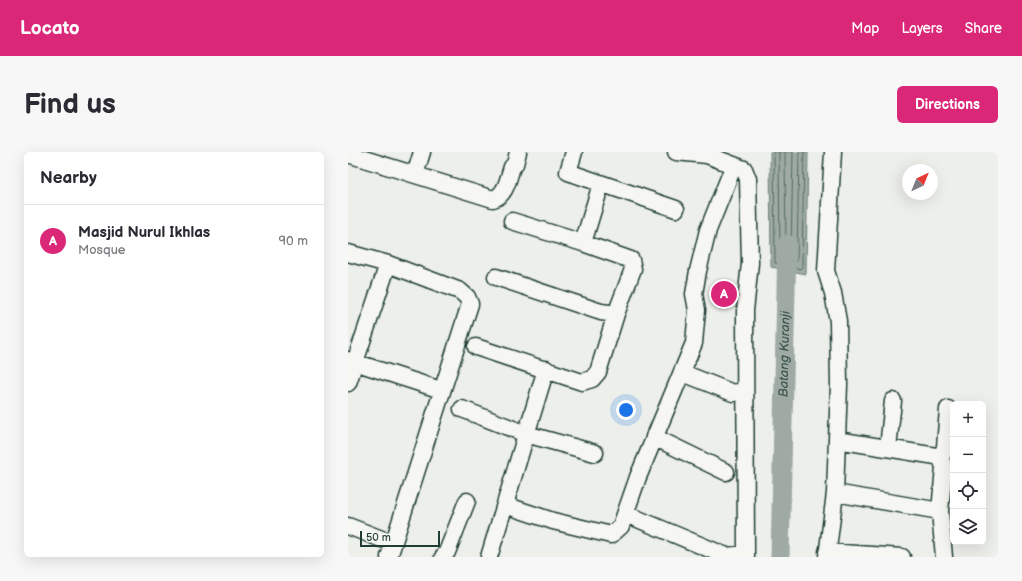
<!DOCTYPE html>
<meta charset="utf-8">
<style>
:root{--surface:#fff;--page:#f7f7f7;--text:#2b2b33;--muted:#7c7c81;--line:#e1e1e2;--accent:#db2777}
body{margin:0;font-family:"Balsamiq Sans",sans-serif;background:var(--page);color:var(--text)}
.controls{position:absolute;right:12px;bottom:12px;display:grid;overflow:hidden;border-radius:6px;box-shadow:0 4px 16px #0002}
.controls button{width:36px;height:36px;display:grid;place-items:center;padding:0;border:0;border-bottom:1px solid var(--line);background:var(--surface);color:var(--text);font:20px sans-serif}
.compass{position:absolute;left:554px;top:12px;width:36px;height:36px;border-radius:50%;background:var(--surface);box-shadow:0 4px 16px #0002;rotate:43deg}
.scale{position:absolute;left:12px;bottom:10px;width:80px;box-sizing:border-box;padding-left:4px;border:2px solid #1f3d34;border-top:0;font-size:11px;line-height:14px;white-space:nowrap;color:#1f3d34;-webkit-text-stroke:3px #f6f6f2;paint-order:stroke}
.you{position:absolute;left:278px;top:258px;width:14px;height:14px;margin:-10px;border:3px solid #fff;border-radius:50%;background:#1a73e8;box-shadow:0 0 0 6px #1a73e833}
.badge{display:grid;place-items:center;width:26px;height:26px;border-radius:50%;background:var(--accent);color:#fff;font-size:13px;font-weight:700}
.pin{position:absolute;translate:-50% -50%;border:2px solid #fff;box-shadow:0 1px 4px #0006}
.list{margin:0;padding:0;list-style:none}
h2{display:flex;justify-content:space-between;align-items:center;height:52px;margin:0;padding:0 16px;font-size:17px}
h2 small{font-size:13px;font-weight:400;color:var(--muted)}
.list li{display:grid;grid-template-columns:26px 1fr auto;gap:12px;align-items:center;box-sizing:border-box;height:72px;padding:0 16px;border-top:1px solid var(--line)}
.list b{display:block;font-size:15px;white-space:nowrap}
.list p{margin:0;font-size:13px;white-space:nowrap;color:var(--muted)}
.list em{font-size:13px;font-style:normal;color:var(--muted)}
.icon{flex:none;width:22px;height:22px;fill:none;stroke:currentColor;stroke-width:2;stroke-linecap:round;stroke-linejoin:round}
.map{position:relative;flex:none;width:650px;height:405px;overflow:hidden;border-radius:6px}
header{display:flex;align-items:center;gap:24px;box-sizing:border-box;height:56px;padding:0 20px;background:var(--accent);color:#fff}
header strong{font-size:19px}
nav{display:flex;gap:22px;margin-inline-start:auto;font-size:14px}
.intro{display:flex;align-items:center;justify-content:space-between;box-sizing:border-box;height:96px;padding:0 24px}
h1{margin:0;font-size:28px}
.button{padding:10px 18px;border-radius:6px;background:var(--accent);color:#fff;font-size:14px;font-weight:700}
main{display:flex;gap:24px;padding:0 24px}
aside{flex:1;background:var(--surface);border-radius:6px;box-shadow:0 4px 16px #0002}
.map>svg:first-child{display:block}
.water{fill:#9faaa4;stroke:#6c7e77}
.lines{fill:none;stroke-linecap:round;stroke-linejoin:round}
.shore{stroke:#526961;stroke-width:1}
.river{stroke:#9faaa4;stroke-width:19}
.minor-casing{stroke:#1f3d34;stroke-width:19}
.minor{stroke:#f6f6f2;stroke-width:16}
.labels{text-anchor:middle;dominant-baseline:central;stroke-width:4;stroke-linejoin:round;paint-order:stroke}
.water-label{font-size:13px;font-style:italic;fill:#3f5850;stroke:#f6f6f2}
</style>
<header>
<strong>Locato</strong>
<nav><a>Map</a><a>Layers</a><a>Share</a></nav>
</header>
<div class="intro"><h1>Find us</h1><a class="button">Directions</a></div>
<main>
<aside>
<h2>Nearby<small></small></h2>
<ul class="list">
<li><span class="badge">A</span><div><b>Masjid Nurul Ikhlas</b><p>Mosque</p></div><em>90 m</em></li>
</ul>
</aside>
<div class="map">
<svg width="650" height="405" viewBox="0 0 650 405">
<rect width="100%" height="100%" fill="#edefea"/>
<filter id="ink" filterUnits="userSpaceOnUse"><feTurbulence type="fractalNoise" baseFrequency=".025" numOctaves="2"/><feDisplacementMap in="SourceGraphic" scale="8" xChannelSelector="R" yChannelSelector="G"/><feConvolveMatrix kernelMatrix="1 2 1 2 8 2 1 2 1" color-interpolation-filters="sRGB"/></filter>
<g filter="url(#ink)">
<path class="water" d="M422 0H460L458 122 423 115Z"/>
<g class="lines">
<path class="shore" d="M426 0 427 111 452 117 454 115 456 0
M431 0 432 106 447 111 449 109 451 0
M437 0 438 101 441 103 443 101 445 0"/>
<path class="river" id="s1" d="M432 405 439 92"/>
<g class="minor-casing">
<path id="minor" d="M226 0 220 20 328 57
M328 0 359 3 396 17 400 27 402 111 397 159 398 405
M0 2 145 47C158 43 160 27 164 15L167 12 170 0
M67 23 74 0
M235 91 253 32
M0 101 40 112 112 139 119 145 122 152 41 405
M148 125 253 160 268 162
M128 195 234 230 244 227 250 220 268 162 285 117 283 108 235 91 164 69
M0 208 93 238
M335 221 385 241 397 239
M0 231 40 112
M114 257 178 282 247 301
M306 285 378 320
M489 288 588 304 593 307 596 315 592 359 596 405
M540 296 545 249
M593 307 597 295 600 257
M487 341 592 359
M157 353 205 369 263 383 273 374 290 325 346 191 349 158 346 142 350 119 360 78 386 13
M278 362 378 404 398 402
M0 374 44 391
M479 400 554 405
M95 405 99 400 119 349
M141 405 198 217
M479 405 487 341 491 233 490 169 485 141 478 119 485 0"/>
</g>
<use href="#minor" class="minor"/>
</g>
</g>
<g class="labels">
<g class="water-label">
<text stroke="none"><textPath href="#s1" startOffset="203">Batang Kuranji</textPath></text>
</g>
</g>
</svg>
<div class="controls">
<button>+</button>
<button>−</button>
<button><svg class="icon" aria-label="locate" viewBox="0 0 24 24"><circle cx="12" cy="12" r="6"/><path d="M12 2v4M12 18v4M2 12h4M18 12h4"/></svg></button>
<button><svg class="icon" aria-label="layers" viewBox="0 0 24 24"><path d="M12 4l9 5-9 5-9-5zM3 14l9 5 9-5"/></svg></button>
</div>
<svg class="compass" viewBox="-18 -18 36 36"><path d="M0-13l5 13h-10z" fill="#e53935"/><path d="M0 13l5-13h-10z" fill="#7c7c81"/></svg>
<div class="scale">50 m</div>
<div class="you"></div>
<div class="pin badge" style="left:376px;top:142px">A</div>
</div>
</main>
